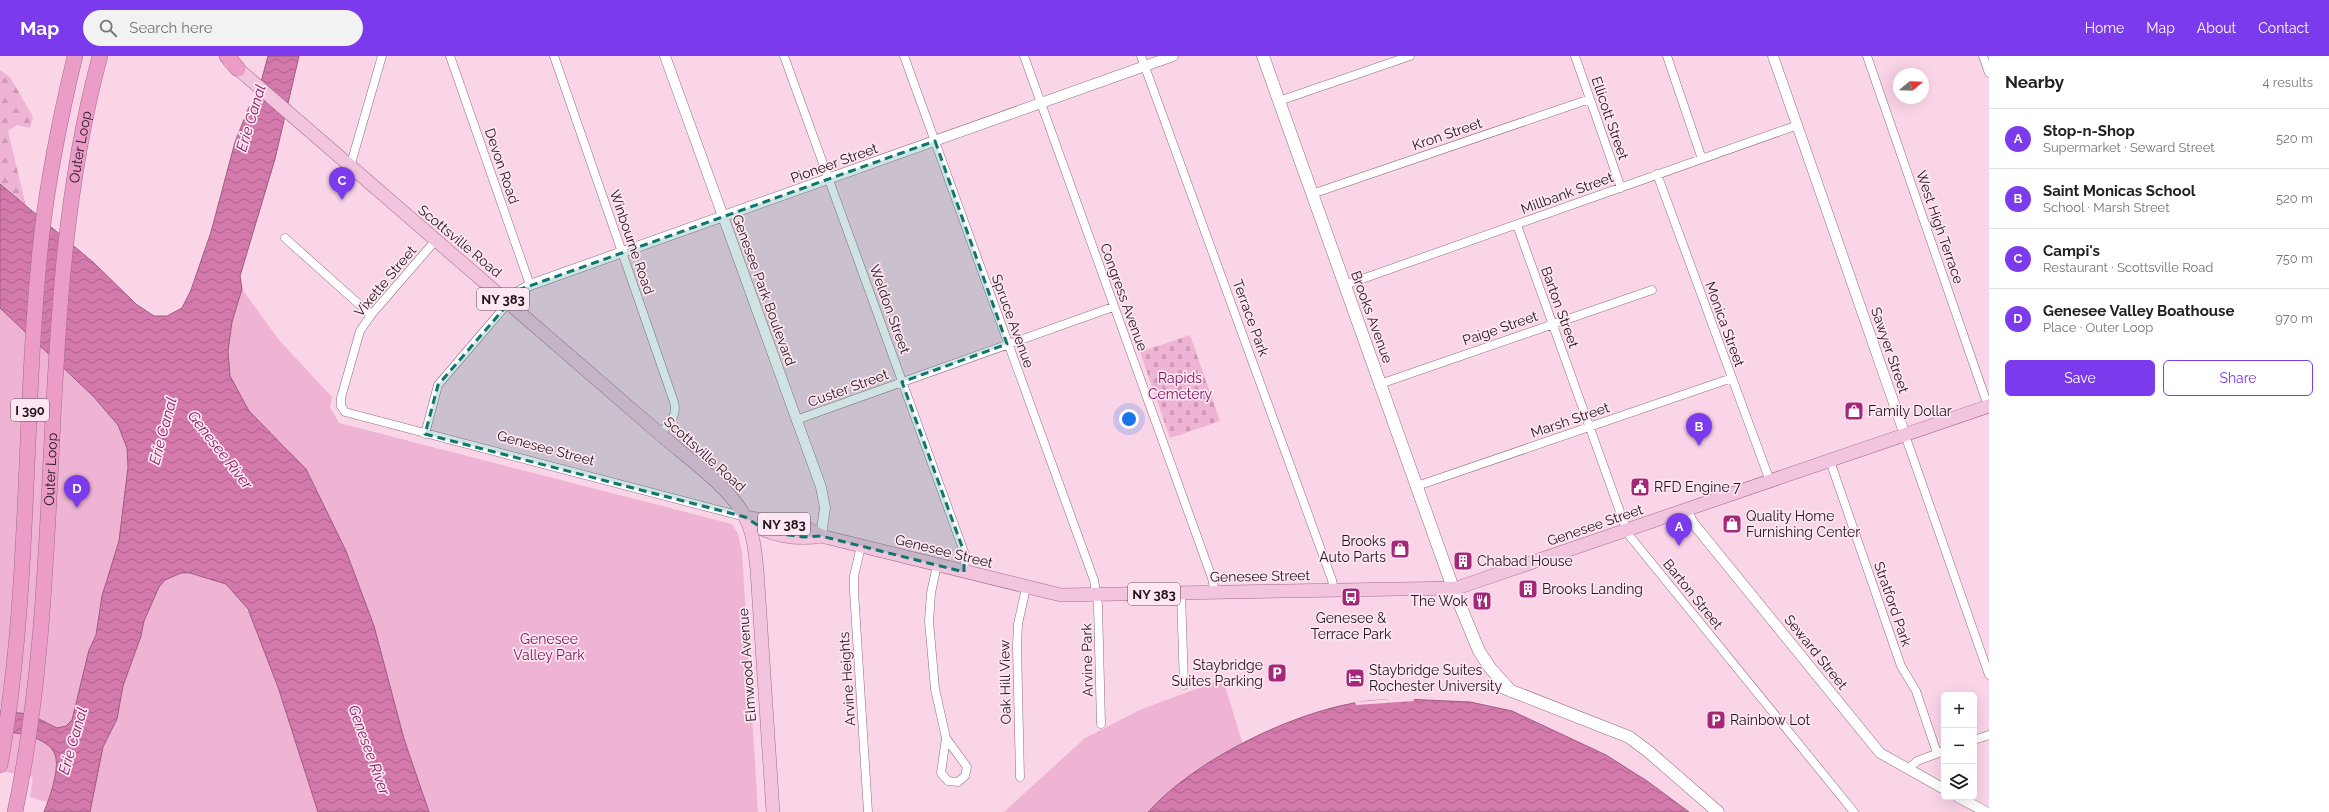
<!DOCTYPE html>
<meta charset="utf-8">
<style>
:root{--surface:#fff;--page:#f2f2f2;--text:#202124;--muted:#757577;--line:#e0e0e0;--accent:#7c3aed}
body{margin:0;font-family:Raleway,sans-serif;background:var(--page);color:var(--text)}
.controls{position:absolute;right:12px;bottom:12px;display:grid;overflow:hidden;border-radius:6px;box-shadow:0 4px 16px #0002}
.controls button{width:36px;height:36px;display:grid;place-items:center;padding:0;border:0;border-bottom:1px solid var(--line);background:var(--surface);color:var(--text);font:20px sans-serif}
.compass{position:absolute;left:1893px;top:12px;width:36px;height:36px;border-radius:50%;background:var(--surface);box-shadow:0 4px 16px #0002;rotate:71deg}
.you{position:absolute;left:1129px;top:363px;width:14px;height:14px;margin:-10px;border:3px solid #fff;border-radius:50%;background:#1a73e8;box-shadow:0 0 0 6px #1a73e833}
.badge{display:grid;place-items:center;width:26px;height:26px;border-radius:50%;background:var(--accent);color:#fff;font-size:13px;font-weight:700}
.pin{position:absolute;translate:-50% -33px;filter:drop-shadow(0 1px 2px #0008)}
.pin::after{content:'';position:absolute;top:21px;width:14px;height:12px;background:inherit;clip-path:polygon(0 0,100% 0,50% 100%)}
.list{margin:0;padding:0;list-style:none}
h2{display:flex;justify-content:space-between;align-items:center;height:52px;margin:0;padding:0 16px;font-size:17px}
h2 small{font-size:13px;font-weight:400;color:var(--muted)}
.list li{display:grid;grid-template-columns:26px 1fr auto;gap:12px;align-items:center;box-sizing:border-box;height:60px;padding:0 16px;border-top:1px solid var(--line)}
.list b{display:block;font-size:15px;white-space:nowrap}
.list p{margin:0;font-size:13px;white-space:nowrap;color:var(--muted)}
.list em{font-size:13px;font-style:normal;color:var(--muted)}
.actions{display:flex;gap:8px;padding:12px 16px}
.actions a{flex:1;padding:9px 0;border:1px solid var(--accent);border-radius:6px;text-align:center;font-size:14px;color:var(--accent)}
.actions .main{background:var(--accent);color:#fff}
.icon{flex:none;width:22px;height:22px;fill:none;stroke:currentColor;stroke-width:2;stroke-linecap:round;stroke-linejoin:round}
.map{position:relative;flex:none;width:1989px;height:756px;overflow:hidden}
header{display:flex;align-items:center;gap:24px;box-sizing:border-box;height:56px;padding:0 20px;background:var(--accent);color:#fff}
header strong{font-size:19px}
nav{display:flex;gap:22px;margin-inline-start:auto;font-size:14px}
.search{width:280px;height:36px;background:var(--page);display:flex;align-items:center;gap:10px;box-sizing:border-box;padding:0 14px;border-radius:22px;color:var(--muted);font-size:15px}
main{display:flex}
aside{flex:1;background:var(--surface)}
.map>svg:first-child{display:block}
.forest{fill:url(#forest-firs)}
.cemetery{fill:url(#cemetery-stones)}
.park{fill:#efb3d3}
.water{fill:url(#water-waves);stroke:#9e5b80}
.pier{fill:#fad4e7}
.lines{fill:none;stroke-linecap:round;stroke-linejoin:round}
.minor-casing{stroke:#8f6e7f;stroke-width:9}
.tertiary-casing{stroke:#8f6e7f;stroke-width:11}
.secondary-casing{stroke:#8f6e7f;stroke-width:13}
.primary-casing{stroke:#a46c8b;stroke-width:14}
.motorway-casing{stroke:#a46c8b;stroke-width:16}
.minor{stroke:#fff;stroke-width:8}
.tertiary{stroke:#fff;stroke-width:10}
.secondary{stroke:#fff;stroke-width:12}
.primary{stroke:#f3c4dd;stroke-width:13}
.motorway{stroke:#eb9cc7;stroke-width:15}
.marked{fill:#0f766e;fill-opacity:0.2;stroke:#0f766e;stroke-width:3;stroke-dasharray:8 5;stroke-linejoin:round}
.labels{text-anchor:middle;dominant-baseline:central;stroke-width:3.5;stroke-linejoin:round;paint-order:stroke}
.shield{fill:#fee7f2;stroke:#63535c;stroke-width:1}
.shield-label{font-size:13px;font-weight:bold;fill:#21141b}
.street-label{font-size:14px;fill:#21141b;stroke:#fee7f2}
.park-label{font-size:14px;fill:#7e0e5a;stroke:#fee7f2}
.poi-label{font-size:14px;fill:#21141b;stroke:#fee7f2;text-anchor:start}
.water-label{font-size:15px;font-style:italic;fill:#881c62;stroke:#fee7f2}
</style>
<header>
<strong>Map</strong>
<div class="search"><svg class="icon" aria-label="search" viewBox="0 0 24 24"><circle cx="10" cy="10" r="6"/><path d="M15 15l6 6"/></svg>Search here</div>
<nav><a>Home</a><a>Map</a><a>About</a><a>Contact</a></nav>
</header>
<main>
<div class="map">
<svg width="1989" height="756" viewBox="0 0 1989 756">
<defs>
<pattern id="forest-firs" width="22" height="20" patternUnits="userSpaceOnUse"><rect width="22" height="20" fill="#efb3d3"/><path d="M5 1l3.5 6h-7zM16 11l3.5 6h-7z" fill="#cd99b5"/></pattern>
<pattern id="cemetery-stones" width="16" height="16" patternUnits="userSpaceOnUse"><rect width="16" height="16" fill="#efb3d3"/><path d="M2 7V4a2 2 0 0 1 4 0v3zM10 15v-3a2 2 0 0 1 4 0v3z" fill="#cd99b5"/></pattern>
<pattern id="water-waves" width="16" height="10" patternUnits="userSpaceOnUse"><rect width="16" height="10" fill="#d479ac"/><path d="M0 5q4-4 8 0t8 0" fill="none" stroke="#ac628b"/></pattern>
</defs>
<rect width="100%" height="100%" fill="#fad4e7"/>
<path class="forest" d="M0 14 10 21 33 61 30 72 17 69 8 75 26 150 0 128Z"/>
<path class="cemetery" d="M1190 279 1220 365 1170 382 1140 296Z"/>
<path class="park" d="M242 233 279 284 332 341 330 351 339 367 732 468 738 478 742 496 758 756H429L404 683 374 570 346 495 328 460 288 393 249 355 230 320 228 295 232 266Z
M0 252 93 340 118 369 127 392 128 411 119 485 102 540 96 579 89 594 76 650 72 664 66 670 56 702 54 725 47 746 30 741 33 721 0 715Z
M181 517C191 517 219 523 227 529 267 558 300 705 318 756H90L103 691 117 663 123 630 141 580 144 565 159 531 165 524Z
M1223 623 1243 689C1209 707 1174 727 1148 756H1004L1085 682 1142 653Z"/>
<path class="water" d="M268 0H299L275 103 240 220 242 233 232 266 228 295 230 320 249 355 306 413 346 495 374 570 404 683 429 756H318L278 631 248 553 226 528 190 517H181L165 524 159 531 144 565 141 580 123 630 117 663 103 691 90 756H44C50 740 58 719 56 702 53 682 16 675 0 676V655L29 658 57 672 66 670 72 664 89 594 96 579 102 540 119 485 128 411 127 392 118 369 93 340 0 252V128L94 207 136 248 154 260H167L182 252 191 234 211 176 235 86 249 51 254 52Z
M1403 643 1470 646 1512 655 1606 699 1647 725 1689 756H1148C1194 705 1287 659 1354 647 1370 644 1387 644 1403 643Z"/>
<path class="pier" d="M1414 641V645L1356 649 1355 646Z"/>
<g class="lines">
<g class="minor-casing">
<path id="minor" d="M450 0 530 229
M554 0 674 346C678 360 669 368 660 378
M784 0 964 496 965 504 964 516
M904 0 1094 524 1098 549 1101 668
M1024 0 1212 522 1215 537
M1141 0 1332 524 1334 534
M1575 0 1621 132
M1667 0 1702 103
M1867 0 1988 350
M1983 0 1989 17
M1279 45 1410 0
M350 111 382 0
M1657 118 1770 425
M1312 138 1590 43
M1517 169 1628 478 1854 756
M285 182 371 259
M435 185 371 259 360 275 341 342V350L345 356 745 461
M1345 229 1798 69
M1380 328 1652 234
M796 364 1113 251
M425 378 438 329 508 247
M1905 379 1989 619
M1830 405 1901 610 1916 635 1937 697
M1417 430 1732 322
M861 490 854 520V535L868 756
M937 509 931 537 929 565 935 633 946 682 967 711 965 720 958 726 948 725 941 717 946 682
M1181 538 1184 629
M1974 684 1989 679
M1908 713 1917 705 1944 695
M1020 721 1017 590 1018 568 1026 532"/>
</g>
<g class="tertiary-casing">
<path id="tertiary" d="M665 0 821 431 825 452 821 480
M1773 0 1905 379
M508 247 518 236 530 229 1173 0
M1686 454 1693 467 1880 697 1944 733
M1958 741 1986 756"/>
</g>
<g class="secondary-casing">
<path id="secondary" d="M1263 0 1453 532 1479 595 1491 613 1511 635
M1504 632 1629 681 1649 696 1718 756"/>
</g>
<g class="primary-casing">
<path id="primary" d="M230 6 660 378C685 400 731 432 745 461 754 478 755 496 757 514L773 756
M745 461 807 472 821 480 1061 539 1457 532 1989 350
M750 466C769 480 798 484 821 480"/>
</g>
<g class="motorway-casing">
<g id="motorway">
<path d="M227 0 238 13"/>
<path d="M0 709C32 534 22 353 42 176 49 117 61 58 75 0"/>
<path id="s1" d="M15 756C68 507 33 247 100 0"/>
</g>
</g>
<use href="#minor" class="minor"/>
<use href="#tertiary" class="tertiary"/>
<use href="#secondary" class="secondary"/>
<use href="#primary" class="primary"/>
<use href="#motorway" class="motorway"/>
</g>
<path class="marked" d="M935 85 1007 288 902 326 964 496V516L821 480 803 481 768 476 745 461 425 378 438 329 521 233Z"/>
<defs>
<g id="shop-square" transform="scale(1)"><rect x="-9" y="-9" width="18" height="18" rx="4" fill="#a52778" stroke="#fee7f2"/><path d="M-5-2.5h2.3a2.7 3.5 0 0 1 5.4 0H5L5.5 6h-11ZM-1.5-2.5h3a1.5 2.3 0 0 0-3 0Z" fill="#fff"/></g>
<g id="civic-square" transform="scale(1)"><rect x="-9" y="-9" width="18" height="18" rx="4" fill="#a52778" stroke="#fee7f2"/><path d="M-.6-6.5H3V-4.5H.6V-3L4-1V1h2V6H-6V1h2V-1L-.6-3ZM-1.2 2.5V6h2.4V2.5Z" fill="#fff"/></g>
<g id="building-square" transform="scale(1)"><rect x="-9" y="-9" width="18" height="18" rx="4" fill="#a52778" stroke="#fee7f2"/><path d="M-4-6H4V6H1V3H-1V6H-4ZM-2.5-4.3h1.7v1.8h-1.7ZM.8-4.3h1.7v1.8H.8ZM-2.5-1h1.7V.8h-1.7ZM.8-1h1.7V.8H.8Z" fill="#fff"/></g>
<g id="bus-square" transform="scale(1)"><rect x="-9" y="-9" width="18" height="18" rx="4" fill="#a52778" stroke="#fee7f2"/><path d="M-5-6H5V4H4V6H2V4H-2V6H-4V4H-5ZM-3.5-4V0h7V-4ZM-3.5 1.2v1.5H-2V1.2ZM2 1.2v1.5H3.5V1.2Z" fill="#fff"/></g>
<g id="restaurant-square" transform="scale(1)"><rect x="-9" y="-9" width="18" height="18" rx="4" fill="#a52778" stroke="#fee7f2"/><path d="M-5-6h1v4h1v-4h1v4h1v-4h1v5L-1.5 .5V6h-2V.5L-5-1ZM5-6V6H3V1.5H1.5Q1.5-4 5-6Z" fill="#fff"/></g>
<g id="parking-square" transform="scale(1)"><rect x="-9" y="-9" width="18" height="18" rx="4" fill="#a52778" stroke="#fee7f2"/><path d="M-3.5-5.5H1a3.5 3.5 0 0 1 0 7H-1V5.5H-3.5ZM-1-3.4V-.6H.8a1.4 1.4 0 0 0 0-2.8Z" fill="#fff"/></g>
<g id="hotel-square" transform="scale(1)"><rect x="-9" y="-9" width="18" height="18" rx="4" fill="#a52778" stroke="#fee7f2"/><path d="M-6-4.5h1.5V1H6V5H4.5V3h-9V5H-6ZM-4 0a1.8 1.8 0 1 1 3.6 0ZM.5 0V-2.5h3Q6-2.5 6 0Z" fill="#fff"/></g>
</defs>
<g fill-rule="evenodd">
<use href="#shop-square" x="1854" y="355"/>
<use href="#civic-square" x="1640" y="431"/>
<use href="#shop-square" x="1732" y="468"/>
<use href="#shop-square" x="1400" y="493"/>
<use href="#building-square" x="1463" y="505"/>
<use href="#building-square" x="1528" y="533"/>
<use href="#bus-square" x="1351" y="541"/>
<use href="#restaurant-square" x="1482" y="545"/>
<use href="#parking-square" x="1277" y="617"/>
<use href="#hotel-square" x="1355" y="622"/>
<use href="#parking-square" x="1716" y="664"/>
</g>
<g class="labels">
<g class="shield">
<rect x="477" y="232" width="52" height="22" rx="3"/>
<rect x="11" y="343" width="38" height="22" rx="3"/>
<rect x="758" y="457" width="52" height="22" rx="3"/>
<rect x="1128" y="527" width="52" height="22" rx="3"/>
</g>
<g class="shield-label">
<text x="503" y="243">NY 383</text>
<text x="30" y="354">I 390</text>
<text x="784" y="468">NY 383</text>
<text x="1154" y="538">NY 383</text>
</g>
<g class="street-label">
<text transform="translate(1610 62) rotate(71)">Ellicott Street</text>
<text transform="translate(1447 78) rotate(-19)">Kron Street</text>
<text stroke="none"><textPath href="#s1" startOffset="669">Outer Loop</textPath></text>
<text transform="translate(834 107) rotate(-20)">Pioneer Street</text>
<text transform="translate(502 110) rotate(71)">Devon Road</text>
<text transform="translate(1567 137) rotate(-20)">Millbank Street</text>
<text transform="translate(1940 171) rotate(71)">West High Terrace</text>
<text transform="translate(460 185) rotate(40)">Scottsville Road</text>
<text transform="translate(632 186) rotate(71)">Winbourne Road</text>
<text transform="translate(385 225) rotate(-50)">Vixette Street</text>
<text transform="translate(764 234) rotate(70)">Genesee Park Boulevard</text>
<text transform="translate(1124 241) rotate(70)">Congress Avenue</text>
<text transform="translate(1560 251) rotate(70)">Barton Street</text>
<text transform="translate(890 253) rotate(70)">Weldon Street</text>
<text transform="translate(1372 261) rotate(70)">Brooks Avenue</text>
<text transform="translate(1251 262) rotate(70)">Terrace Park</text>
<text transform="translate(1013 265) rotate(70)">Spruce Avenue</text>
<text transform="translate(1725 268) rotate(70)">Monica Street</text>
<text transform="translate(1500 272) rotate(-19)">Paige Street</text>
<text transform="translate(1890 294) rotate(71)">Sawyer Street</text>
<text transform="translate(848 332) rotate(-20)">Custer Street</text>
<text transform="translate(1570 364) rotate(-19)">Marsh Street</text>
<text transform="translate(546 392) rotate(15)">Genesee Street</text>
<text transform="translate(705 398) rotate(42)">Scottsville Road</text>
<text stroke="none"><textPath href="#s1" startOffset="345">Outer Loop</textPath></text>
<text transform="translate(1595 469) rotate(-19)">Genesee Street</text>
<text transform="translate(944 495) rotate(14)">Genesee Street</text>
<text transform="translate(1260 520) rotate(-1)">Genesee Street</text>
<text transform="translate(1693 538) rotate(51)">Barton Street</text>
<text transform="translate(1893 548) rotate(71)">Stratford Park</text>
<text transform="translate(1816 596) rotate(51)">Seward Street</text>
<text transform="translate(1087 604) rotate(-91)">Arvine Park</text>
<text transform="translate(747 609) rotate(-94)">Elmwood Avenue</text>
<text transform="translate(847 623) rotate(-94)">Arvine Heights</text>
<text transform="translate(1005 626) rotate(-91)">Oak Hill View</text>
</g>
<g class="park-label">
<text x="1180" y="322">Rapids<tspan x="1180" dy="16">Cemetery</tspan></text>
<text x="549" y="583">Genesee<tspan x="549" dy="16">Valley Park</tspan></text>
</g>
<g class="poi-label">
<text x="1868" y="355">Family Dollar</text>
<text x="1654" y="431">RFD Engine 7</text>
<text x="1746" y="460">Quality Home<tspan x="1746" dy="16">Furnishing Center</tspan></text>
<text x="1386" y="485" text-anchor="end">Brooks<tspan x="1386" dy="16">Auto Parts</tspan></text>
<text x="1477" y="505">Chabad House</text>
<text x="1542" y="533">Brooks Landing</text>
<text x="1468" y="545" text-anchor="end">The Wok</text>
<text x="1351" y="562" text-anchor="middle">Genesee &amp;<tspan x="1351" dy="16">Terrace Park</tspan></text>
<text x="1263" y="609" text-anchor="end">Staybridge<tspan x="1263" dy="16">Suites Parking</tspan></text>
<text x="1369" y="614">Staybridge Suites<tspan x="1369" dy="16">Rochester University</tspan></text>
<text x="1730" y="664">Rainbow Lot</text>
</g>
<g class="water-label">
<text transform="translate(251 62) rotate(-73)">Erie Canal</text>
<text transform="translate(163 375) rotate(-75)">Erie Canal</text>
<text transform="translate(220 394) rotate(52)">Genesee River</text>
<text transform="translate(73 685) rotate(-74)">Erie Canal</text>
<text transform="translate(369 694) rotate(70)">Genesee River</text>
</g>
</g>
</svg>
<div class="controls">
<button>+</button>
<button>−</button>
<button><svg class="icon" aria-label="layers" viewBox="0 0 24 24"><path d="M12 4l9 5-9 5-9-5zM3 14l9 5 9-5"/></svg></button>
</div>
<svg class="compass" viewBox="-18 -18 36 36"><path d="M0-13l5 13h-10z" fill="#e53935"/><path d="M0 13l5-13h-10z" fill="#757577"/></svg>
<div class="you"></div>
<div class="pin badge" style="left:1679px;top:490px">A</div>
<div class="pin badge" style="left:1699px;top:390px">B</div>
<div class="pin badge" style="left:342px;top:144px">C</div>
<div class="pin badge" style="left:77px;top:452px">D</div>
</div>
<aside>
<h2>Nearby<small>4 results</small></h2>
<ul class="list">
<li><span class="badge">A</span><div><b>Stop-n-Shop</b><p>Supermarket · Seward Street</p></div><em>520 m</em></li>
<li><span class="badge">B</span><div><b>Saint Monicas School</b><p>School · Marsh Street</p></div><em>520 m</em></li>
<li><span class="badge">C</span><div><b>Campi's</b><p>Restaurant · Scottsville Road</p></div><em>750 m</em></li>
<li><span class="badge">D</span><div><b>Genesee Valley Boathouse</b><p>Place · Outer Loop</p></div><em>970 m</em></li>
</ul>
<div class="actions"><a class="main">Save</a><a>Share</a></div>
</aside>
</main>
